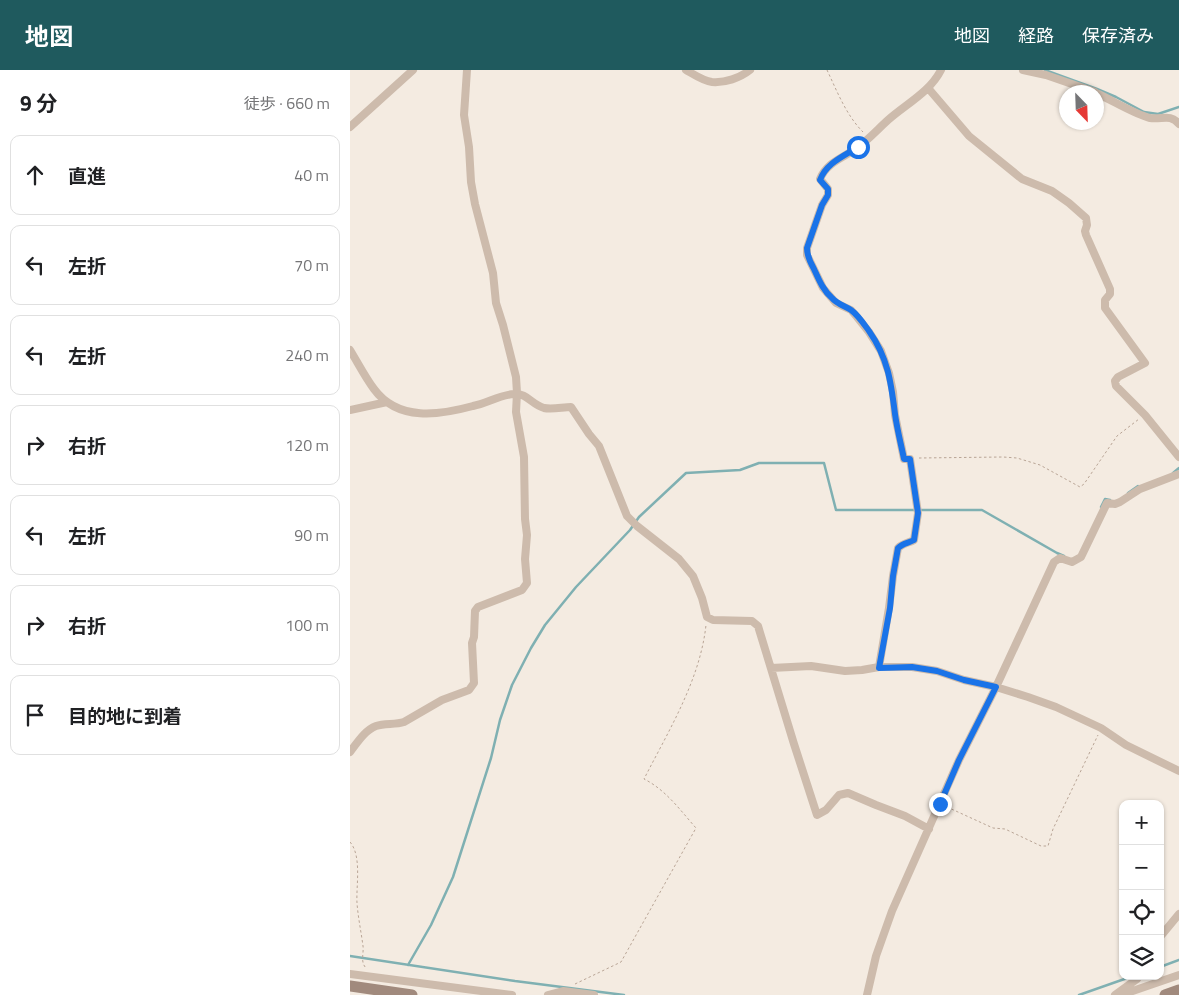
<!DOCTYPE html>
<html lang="ja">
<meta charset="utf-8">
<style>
:root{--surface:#fff;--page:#f2f2f2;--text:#202124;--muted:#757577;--line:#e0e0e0;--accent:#1f5a5e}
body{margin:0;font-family:"Titillium Web","Noto Sans JP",sans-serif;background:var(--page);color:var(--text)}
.controls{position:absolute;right:15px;bottom:15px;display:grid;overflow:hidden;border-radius:10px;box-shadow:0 1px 4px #0004}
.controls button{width:45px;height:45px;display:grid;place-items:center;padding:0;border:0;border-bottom:1px solid var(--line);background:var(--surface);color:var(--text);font:25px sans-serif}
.compass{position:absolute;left:709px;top:15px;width:45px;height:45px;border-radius:50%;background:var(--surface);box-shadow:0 1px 4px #0004;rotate:157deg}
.stop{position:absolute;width:15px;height:15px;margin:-11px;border:4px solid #1a73e8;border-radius:50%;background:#fff}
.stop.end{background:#1a73e8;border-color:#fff;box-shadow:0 1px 5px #0008}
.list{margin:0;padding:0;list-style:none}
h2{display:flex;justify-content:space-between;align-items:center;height:65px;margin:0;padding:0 20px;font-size:21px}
h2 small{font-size:16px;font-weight:400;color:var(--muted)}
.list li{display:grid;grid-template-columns:32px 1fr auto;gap:15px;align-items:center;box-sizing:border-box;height:80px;margin:0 10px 10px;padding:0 10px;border:1px solid var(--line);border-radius:10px}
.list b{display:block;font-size:19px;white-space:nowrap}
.list em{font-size:16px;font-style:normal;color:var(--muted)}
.icon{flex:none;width:28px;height:28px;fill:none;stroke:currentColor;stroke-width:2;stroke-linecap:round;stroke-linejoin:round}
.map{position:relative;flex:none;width:829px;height:925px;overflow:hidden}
header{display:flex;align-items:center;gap:30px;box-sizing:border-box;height:70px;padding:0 25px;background:var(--accent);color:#fff}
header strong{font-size:24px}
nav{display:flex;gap:28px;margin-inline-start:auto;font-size:18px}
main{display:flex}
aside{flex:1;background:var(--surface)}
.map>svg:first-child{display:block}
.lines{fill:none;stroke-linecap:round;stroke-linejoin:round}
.stream{stroke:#7fb0b2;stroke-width:2.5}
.path{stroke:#b9a596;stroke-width:1;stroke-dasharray:2.5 2.5;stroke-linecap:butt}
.street{stroke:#cdbbac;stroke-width:8}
.secondary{stroke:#a18a7d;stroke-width:11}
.route{stroke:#1a73e8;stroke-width:6}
</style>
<header>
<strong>地図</strong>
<nav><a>地図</a><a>経路</a><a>保存済み</a></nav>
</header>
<main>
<aside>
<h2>9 分<small>徒歩 · 660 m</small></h2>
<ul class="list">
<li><svg class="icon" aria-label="ahead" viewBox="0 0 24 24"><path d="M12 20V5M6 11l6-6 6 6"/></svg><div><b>直進</b></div><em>40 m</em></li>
<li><svg class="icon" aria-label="left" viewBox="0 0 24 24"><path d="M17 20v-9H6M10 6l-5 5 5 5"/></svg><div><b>左折</b></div><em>70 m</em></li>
<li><svg class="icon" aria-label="left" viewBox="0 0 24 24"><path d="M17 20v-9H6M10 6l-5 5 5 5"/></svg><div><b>左折</b></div><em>240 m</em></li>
<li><svg class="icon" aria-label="right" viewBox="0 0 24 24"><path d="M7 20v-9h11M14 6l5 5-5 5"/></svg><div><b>右折</b></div><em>120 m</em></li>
<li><svg class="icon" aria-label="left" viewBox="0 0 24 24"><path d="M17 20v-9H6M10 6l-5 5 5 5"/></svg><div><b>左折</b></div><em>90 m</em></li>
<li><svg class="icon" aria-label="right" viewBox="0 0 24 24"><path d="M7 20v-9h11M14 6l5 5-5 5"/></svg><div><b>右折</b></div><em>100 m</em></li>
<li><svg class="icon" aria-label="arrive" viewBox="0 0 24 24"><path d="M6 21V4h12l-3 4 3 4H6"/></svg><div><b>目的地に到着</b></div></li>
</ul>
</aside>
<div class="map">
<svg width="829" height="925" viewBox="0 0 829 925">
<rect width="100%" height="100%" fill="#f4ebe1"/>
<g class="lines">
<path class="stream" d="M695 0 747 19 766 27 794 42 808 44 829 37
M823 403 829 398
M778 423 788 416
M751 437 755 429 760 430
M0 886 165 911 274 925
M58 895 81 855 103 807 141 688 150 650 162 615 181 578 195 555 226 517 280 460 289 447 336 403 390 400 409 393H474L486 440H632L707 483 714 486
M810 897 829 890
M729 925 783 906"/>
<path class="path" d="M477 0C487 21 496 45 513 62
M569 388 653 387 667 388 690 395 730 417 734 414 767 366 789 349
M597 737 643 758 655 759 691 776H698L703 759 748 665
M0 772C12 786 6 816 7 833 8 847 11 861 13 876 14 883 10 892 16 898
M225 914 271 892 346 758C330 740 316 720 294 709 319 660 350 610 356 555"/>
<path class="street" d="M336 0C343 4 353 11 362 12 375 13 390 8 400 0
M673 0 696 5 745 22
M578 18 619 66 672 109 702 121 719 133 736 148 737 155 735 161 736 165 760 219V224L755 230V238L795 293 768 307 765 311 766 316 795 345 829 387
M746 23C762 30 784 44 800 48 812 50 820 43 829 54
M0 57 63 0
M0 280C8 293 15 307 24 319 48 352 90 345 123 336 137 333 150 325 164 324 177 323 181 334 194 338 202 340 213 337 221 337L239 364 249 376 277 446 287 456 329 489 343 506 352 528 357 547 363 550 402 551 408 556 444 674 467 745 476 740 489 725 498 723 526 735 555 746 579 759
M0 340 37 332
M529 597 539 538 543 506 548 478C553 473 559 473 564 470L568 443 560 389H554L545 345 543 322 539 303 531 281 519 262 507 247 501 240 486 233 473 218 457 185V178L472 135 478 125V119L470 109C477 92 493 88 507 78 518 70 528 59 538 50 556 34 580 22 591 0
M421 598 461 596 495 601 512 600 529 597H562L587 601 614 610 646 617 678 627 706 637 751 658 776 675 829 701
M0 682C7 673 15 660 26 656 35 653 45 655 54 652L92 630 119 620 124 613 122 573 124 567 125 541 128 537 172 520 177 513 175 489 177 465 175 449 174 387 166 342 167 323 166 307 153 255 146 233 143 203 125 134 121 112 119 77 114 45 117 0
M810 867 829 844
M0 904 162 925
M198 925 213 921 244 925
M517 925 526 886 542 841 609 690 646 617 704 492 710 488 722 492 731 487 757 433 765 434 770 432 790 419 829 404
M765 925 787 909 789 906
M771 925 829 905"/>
<path class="secondary" d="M0 916 62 925
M815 925 829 920"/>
</g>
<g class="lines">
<path class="route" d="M508 77C494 86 476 93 470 110L478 119V125L472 135 457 178C457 186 460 192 464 199 469 210 473 220 482 228 487 234 495 236 501 240 508 245 514 254 519 261 538 288 541 312 545 344 547 359 551 374 554 389H560L568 443 564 470C559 473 553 473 548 478L543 506 540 538 529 598 562 597 587 601 614 610 646 617 609 690 590 734"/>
</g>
</svg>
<div class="controls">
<button>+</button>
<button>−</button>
<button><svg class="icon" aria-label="locate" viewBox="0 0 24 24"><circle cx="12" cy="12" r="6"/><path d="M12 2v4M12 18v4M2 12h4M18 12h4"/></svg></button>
<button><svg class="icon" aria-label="layers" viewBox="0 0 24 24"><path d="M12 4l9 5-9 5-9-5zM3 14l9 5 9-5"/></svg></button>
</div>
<svg class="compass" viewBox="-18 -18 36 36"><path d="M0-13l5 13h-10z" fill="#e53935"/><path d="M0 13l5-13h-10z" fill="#757577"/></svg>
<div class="stop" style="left:508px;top:77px"></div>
<div class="stop end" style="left:590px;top:734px"></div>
</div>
</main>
